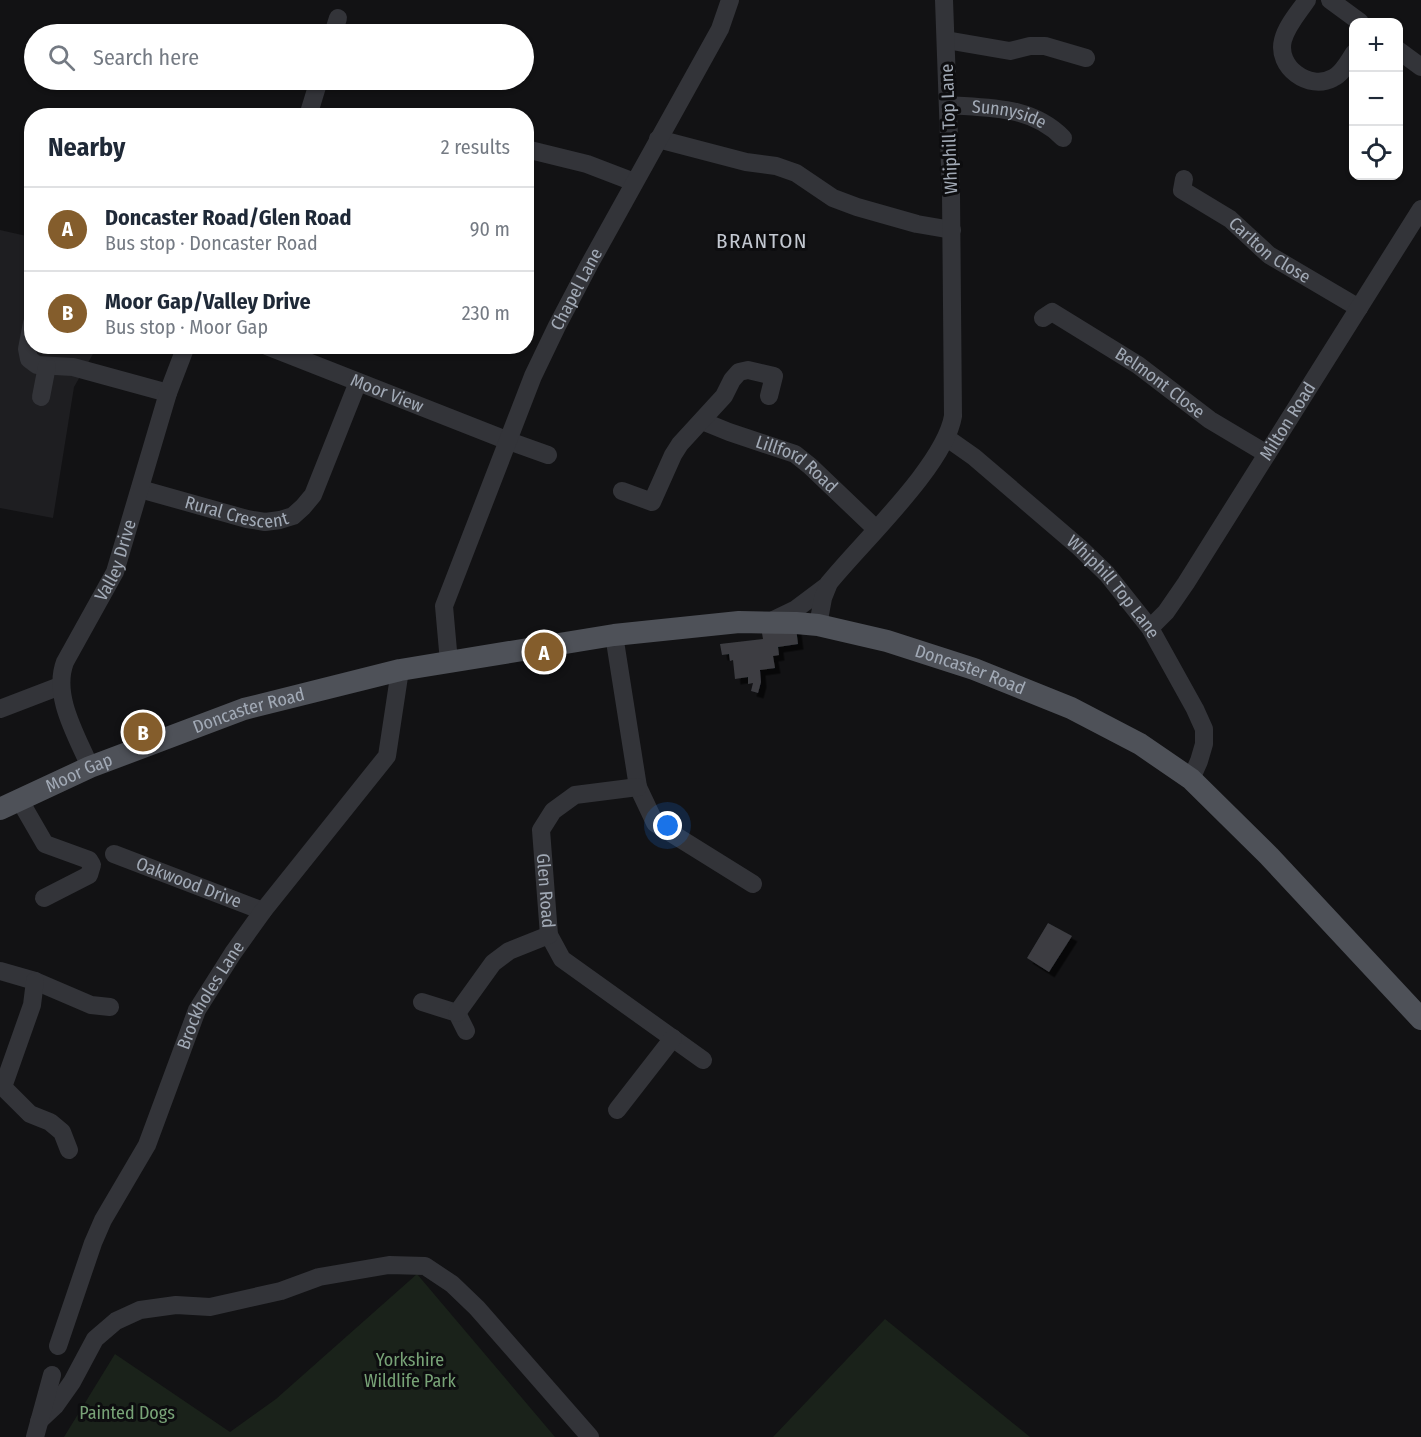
<!DOCTYPE html>
<meta charset="utf-8">
<style>
:root{--surface:#fff;--page:#f6f6f7;--text:#1f2937;--muted:#747a83;--line:#e0e1e3;--accent:#845d2c}
body{margin:0;font-family:"Fira Sans Condensed",sans-serif;background:var(--page);color:var(--text)}
.controls{position:absolute;right:18px;top:18px;display:grid;overflow:hidden;border-radius:12px;box-shadow:0 2px 4px #0004}
.controls button{width:54px;height:54px;display:grid;place-items:center;padding:0;border:0;border-bottom:2px solid var(--line);background:var(--surface);color:var(--text);font:30px sans-serif}
.you{position:absolute;left:668px;top:826px;width:21px;height:21px;margin:-15px;border:4px solid #fff;border-radius:50%;background:#1a73e8;box-shadow:0 0 0 9px #1a73e833}
.badge{display:grid;place-items:center;width:39px;height:39px;border-radius:50%;background:var(--accent);color:#fff;font-size:20px;font-weight:700}
.pin{position:absolute;translate:-50% -50%;border:3px solid #fff;box-shadow:0 2px 6px #0006}
.list{margin:0;padding:0;list-style:none}
h2{display:flex;justify-content:space-between;align-items:center;height:78px;margin:0;padding:0 24px;font-size:26px}
h2 small{font-size:20px;font-weight:400;color:var(--muted)}
.list li{display:grid;grid-template-columns:39px 1fr auto;gap:18px;align-items:center;box-sizing:border-box;height:84px;padding:0 24px;border-top:2px solid var(--line)}
.list b{display:block;font-size:22px;white-space:nowrap}
.list p{margin:0;font-size:20px;white-space:nowrap;color:var(--muted)}
.list em{font-size:20px;font-style:normal;color:var(--muted)}
.icon{flex:none;width:33px;height:33px;fill:none;stroke:currentColor;stroke-width:2;stroke-linecap:round;stroke-linejoin:round}
.map{position:relative;flex:none;width:1421px;height:1437px;overflow:hidden}
.search{position:absolute;background:var(--surface);box-shadow:0 2px 4px #0004;left:24px;top:24px;width:510px;height:66px;display:flex;align-items:center;gap:15px;box-sizing:border-box;padding:0 21px;border-radius:33px;color:var(--muted);font-size:22px}
.panel{position:absolute;background:var(--surface);box-shadow:0 2px 4px #0004;left:24px;top:108px;width:510px;height:246px;border-radius:24px}
.map>svg:first-child{display:block}
.built{fill:#1e1e21}
.green{fill:#1a221a}
.building{fill:#3c3d42;filter:url(#shadow)}
.lines{fill:none;stroke-linecap:round;stroke-linejoin:round}
.minor{stroke:#333439;stroke-width:18}
.major{stroke:#4e5158;stroke-width:22}
.labels{text-anchor:middle;dominant-baseline:central;stroke-width:6;stroke-linejoin:round;paint-order:stroke}
.street-label{font-size:18px;fill:#a2aab6;stroke:#0d0d0f}
.park-label{font-size:18px;fill:#78a377;stroke:#0d0d0f}
.quarter-label{font-size:21px;letter-spacing:1.5px;fill:#c3c8d1;stroke:#0d0d0f}
</style>
<div class="map">
<svg width="1421" height="1437" viewBox="0 0 1421 1437">
<defs>
<filter id="shadow"><feDropShadow dx="5.5" dy="5.5" stdDeviation="0" flood-color="#0009"/></filter>
</defs>
<rect width="100%" height="100%" fill="#121214"/>
<path class="built" d="M0 230 31 237 32 346 97 347 74 387 53 518 0 508Z"/>
<path class="green" d="M417 1274 555 1437H64L115 1354 230 1432 276 1399Z
M885 1319 1030 1437H773Z"/>
<path class="building" d="M796 628 798 644 778 647 779 655 773 656 775 668 760 670 761 682 758 693 751 691 753 683 748 684V677L735 679 733 660 730 661 729 654 722 655 720 644 763 639 762 633Z
M1048 923 1072 936 1049 972 1027 958Z"/>
<g class="lines">
<g class="minor">
<path d="M1307 0C1299 12 1287 25 1283 40 1276 67 1309 91 1333 78 1343 73 1348 62 1354 53"/>
<path d="M1330 0 1360 22"/>
<path d="M333 34 338 18"/>
<path d="M946 40 1010 51 1030 46H1045L1086 58"/>
<path d="M1398 50 1421 67"/>
<path id="s1" d="M948 105C990 108 1032 106 1063 138"/>
<path d="M308 116 319 80"/>
<path d="M658 139 746 162 776 166 796 173 833 198 857 207 917 224 952 230"/>
<path d="M526 149 587 164 634 182"/>
<path id="s2" d="M1184 179 1182 190 1230 219 1269 255 1359 308"/>
<path id="s3" d="M1043 318 1052 312 1138 365 1210 420 1267 454"/>
<path d="M32 323 27 349 29 359 37 365 73 367 168 393"/>
<path id="s4" d="M267 346 506 440 548 455"/>
<path d="M41 397 47 366"/>
<path id="s5" d="M702 421 729 432 795 454 810 466 876 529"/>
<path id="s6" d="M947 438 974 457 1079 547 1107 574 1150 628 1195 709 1204 729V744L1199 761 1191 779"/>
<path id="s7" d="M140 489 247 519 265 522 280 520 293 516 303 507 313 495 358 382"/>
<path d="M622 491 652 502 673 455 680 444 724 396 732 380 739 372 748 370 774 376 769 396"/>
<path d="M769 622 796 609 828 585"/>
<path d="M818 625 823 598 829 583C862 542 945 465 953 416L951 194 944 0"/>
<path id="s8" d="M1150 628 1166 612 1186 583 1421 209"/>
<path d="M614 635 638 787 655 823 753 884"/>
<path id="s9" d="M449 662 444 606 533 376 557 326 589 265 720 29 730 0"/>
<path d="M0 709 60 686"/>
<path id="s10" d="M90 767C77 736 52 696 65 662L115 572 168 393 186 346"/>
<path id="s11" d="M638 787 575 795 553 811 541 830 549 935 562 959 703 1060"/>
<path d="M19 799 45 844 89 860 92 865 89 875 44 898"/>
<path id="s12" d="M114 854 263 911"/>
<path d="M0 971 35 981 91 1005 110 1007"/>
<path d="M35 981 32 1005 3 1087 30 1114 50 1122 62 1132 69 1150"/>
<path d="M422 1002 457 1013 466 1031"/>
<path d="M457 1013 493 963 509 951 549 935"/>
<path d="M617 1110 673 1038"/>
<path id="s13" d="M58 1346 93 1243 103 1220 147 1145 197 1010 233 953 263 911 387 756 400 670"/>
<path d="M39 1421 55 1406 72 1382 95 1339 116 1321 140 1310 176 1305 210 1307 281 1291 319 1277 389 1265 425 1266 452 1284 477 1308 590 1437"/>
<path d="M35 1437 52 1375"/>
</g>
<path class="major" id="s14" d="M0 809 90 767 244 709 400 670 614 635 739 622 796 623 818 625 887 641 974 669 1071 708 1140 744 1191 779 1269 856 1421 1019"/>
</g>
<g class="labels">
<g class="street-label">
<text stroke="none"><textPath href="#s1" startOffset="62">Sunnyside</textPath></text>
<text transform="translate(949 129) rotate(-92)">Whiphill Top Lane</text>
<text stroke="none"><textPath href="#s2" startOffset="118">Carlton Close</textPath></text>
<text stroke="none"><textPath href="#s9" startOffset="400">Chapel Lane</textPath></text>
<text stroke="none"><textPath href="#s3" startOffset="140">Belmont Close</textPath></text>
<text stroke="none"><textPath href="#s4" startOffset="129">Moor View</textPath></text>
<text stroke="none"><textPath href="#s8" startOffset="249">Milton Road</textPath></text>
<text stroke="none"><textPath href="#s5" startOffset="105">Lillford Road</textPath></text>
<text stroke="none"><textPath href="#s7" startOffset="100">Rural Crescent</textPath></text>
<text stroke="none"><textPath href="#s10" startOffset="225">Valley Drive</textPath></text>
<text stroke="none"><textPath href="#s6" startOffset="224">Whiphill Top Lane</textPath></text>
<text stroke="none"><textPath href="#s14" startOffset="1005">Doncaster Road</textPath></text>
<text stroke="none"><textPath href="#s14" startOffset="268">Doncaster Road</textPath></text>
<text stroke="none"><textPath href="#s14" startOffset="87">Moor Gap</textPath></text>
<text stroke="none"><textPath href="#s12" startOffset="80">Oakwood Drive</textPath></text>
<text stroke="none"><textPath href="#s11" startOffset="174">Glen Road</textPath></text>
<text stroke="none"><textPath href="#s13" startOffset="384">Brockholes Lane</textPath></text>
</g>
<g class="park-label">
<text x="410" y="1360">Yorkshire<tspan x="410" dy="21">Wildlife Park</tspan></text>
<text x="127" y="1413">Painted Dogs</text>
</g>
<g class="quarter-label">
<text x="762" y="241">BRANTON</text>
</g>
</g>
</svg>
<div class="controls">
<button>+</button>
<button>−</button>
<button><svg class="icon" aria-label="locate" viewBox="0 0 24 24"><circle cx="12" cy="12" r="6"/><path d="M12 2v4M12 18v4M2 12h4M18 12h4"/></svg></button>
</div>
<div class="you"></div>
<div class="pin badge" style="left:544px;top:652px">A</div>
<div class="pin badge" style="left:143px;top:732px">B</div>
<div class="search"><svg class="icon" aria-label="search" viewBox="0 0 24 24"><circle cx="10" cy="10" r="6"/><path d="M15 15l6 6"/></svg>Search here</div>
<section class="panel">
<h2>Nearby<small>2 results</small></h2>
<ul class="list">
<li><span class="badge">A</span><div><b>Doncaster Road/Glen Road</b><p>Bus stop · Doncaster Road</p></div><em>90 m</em></li>
<li><span class="badge">B</span><div><b>Moor Gap/Valley Drive</b><p>Bus stop · Moor Gap</p></div><em>230 m</em></li>
</ul>
</section>
</div>
